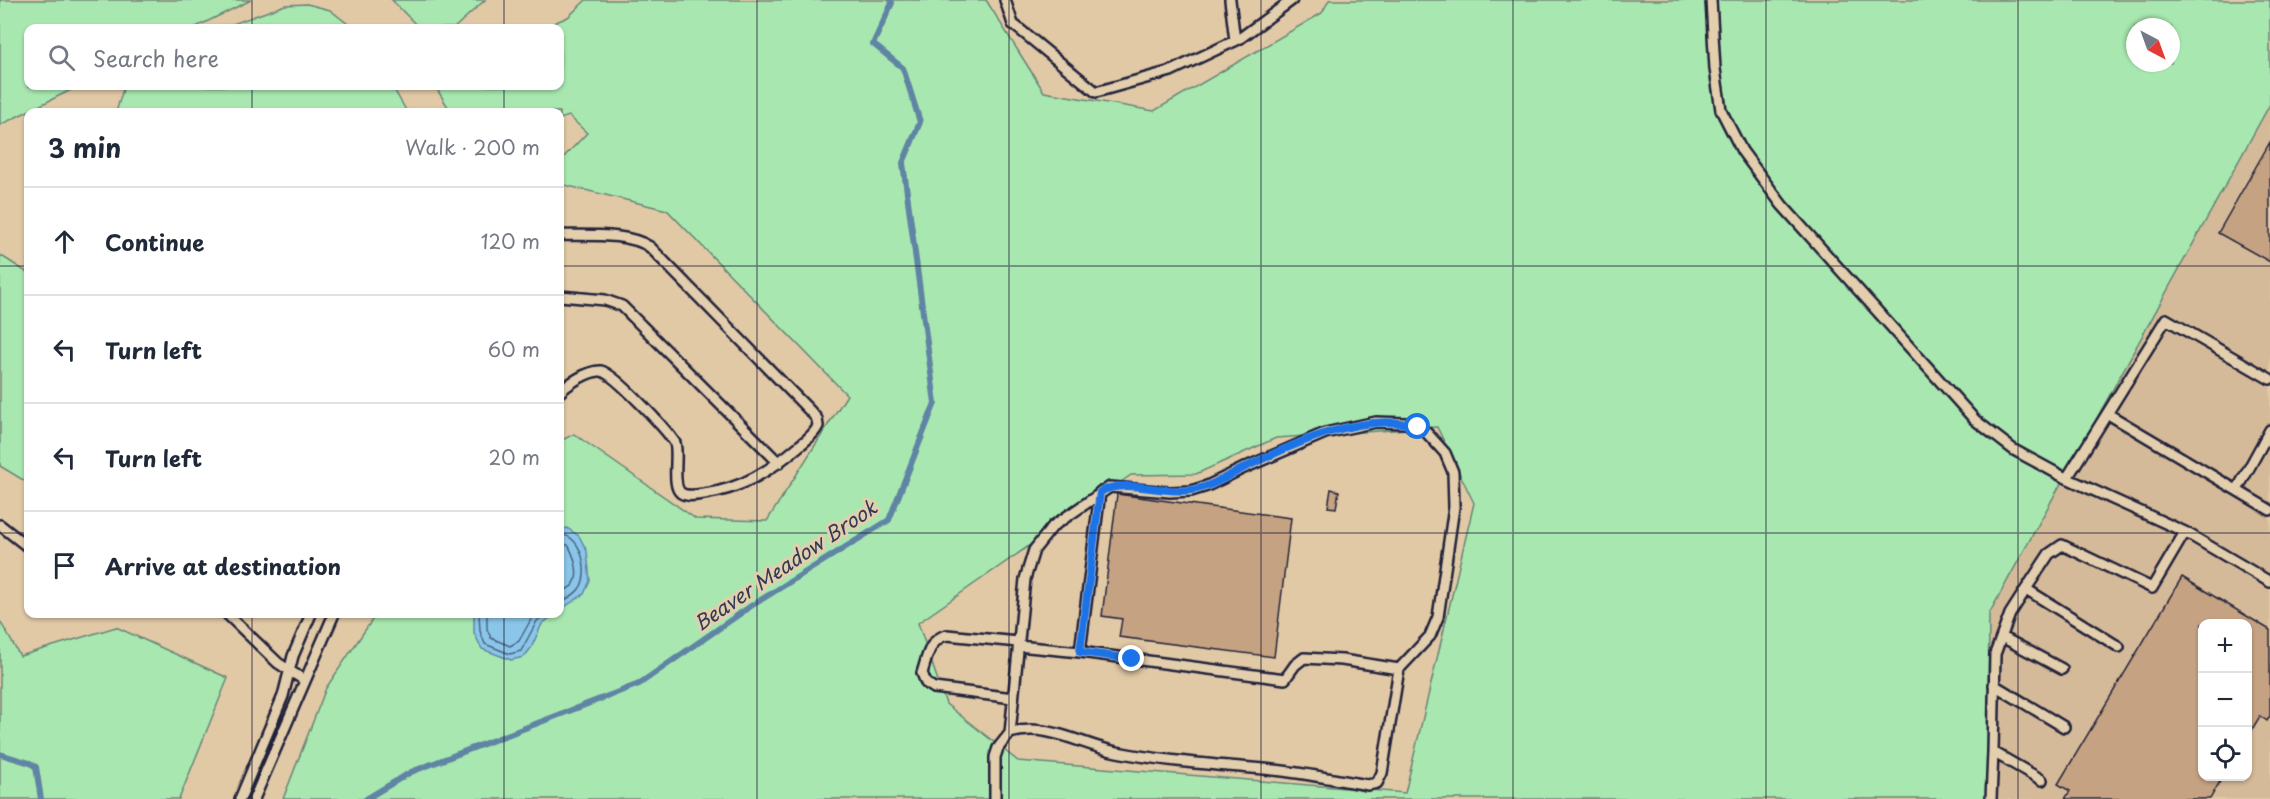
<!DOCTYPE html>
<meta charset="utf-8">
<style>
:root{--surface:#fff;--page:#f6f6f7;--text:#1f2937;--muted:#747a83;--line:#e0e1e3}
body{margin:0;font-family:"Playpen Sans",sans-serif;background:var(--page);color:var(--text)}
.controls{position:absolute;right:18px;bottom:18px;display:grid;overflow:hidden;border-radius:12px;box-shadow:0 2px 4px #0004}
.controls button{width:54px;height:54px;display:grid;place-items:center;padding:0;border:0;border-bottom:2px solid var(--line);background:var(--surface);color:var(--text);font:30px sans-serif}
.compass{position:absolute;left:2126px;top:18px;width:54px;height:54px;border-radius:50%;background:var(--surface);box-shadow:0 2px 4px #0004;rotate:139deg}
.stop{position:absolute;width:18px;height:18px;margin:-14px;border:4px solid #1a73e8;border-radius:50%;background:#fff}
.stop.end{background:#1a73e8;border-color:#fff;box-shadow:0 2px 6px #0008}
.list{margin:0;padding:0;list-style:none}
h2{display:flex;justify-content:space-between;align-items:center;height:78px;margin:0;padding:0 24px;font-size:26px}
h2 small{font-size:20px;font-weight:400;color:var(--muted)}
.list li{display:grid;grid-template-columns:39px 1fr auto;gap:18px;align-items:center;box-sizing:border-box;height:108px;padding:0 24px;border-top:2px solid var(--line)}
.list b{display:block;font-size:22px;white-space:nowrap}
.list em{font-size:20px;font-style:normal;color:var(--muted)}
.icon{flex:none;width:33px;height:33px;fill:none;stroke:currentColor;stroke-width:2;stroke-linecap:round;stroke-linejoin:round}
.map{position:relative;flex:none;width:2270px;height:799px;overflow:hidden}
.search{position:absolute;background:var(--surface);box-shadow:0 2px 4px #0004;left:24px;top:24px;width:540px;height:66px;display:flex;align-items:center;gap:15px;box-sizing:border-box;padding:0 21px;border-radius:12px;color:var(--muted);font-size:22px}
.panel{position:absolute;background:var(--surface);box-shadow:0 2px 4px #0004;left:24px;top:108px;width:540px;height:510px;border-radius:12px}
.map>svg:first-child{display:block}
.built{fill:#d5ba99;fill-rule:evenodd}
.green{fill:#a8e8b0;stroke:#658576;stroke-width:1.5;fill-rule:evenodd}
.water{fill:#8ac6ea;stroke:#6084a4;stroke-width:1.5}
.lines{fill:none;stroke-linecap:round;stroke-linejoin:round}
.shore{stroke:#4c6481;stroke-width:1.5}
.stream{stroke:#6084a4;stroke-width:6}
.building{fill:#c5a282;stroke:#22223b;stroke-width:1.5}
.lane-casing{stroke:#22223b;stroke-width:14}
.lane{stroke:#e3cead;stroke-width:9}
.route{stroke:#1a73e8;stroke-width:8}
.grid{fill:none;stroke:#22223b;stroke-width:1.5;stroke-opacity:0.55}
.labels{text-anchor:middle;dominant-baseline:central;stroke-width:6;stroke-linejoin:round;paint-order:stroke}
.water-label{font-size:20px;font-style:italic;fill:#323b55;stroke:#e3cead}
</style>
<div class="map">
<svg width="2270" height="799" viewBox="0 0 2270 799">
<rect width="100%" height="100%" fill="#e1c9a6"/>
<filter id="ink" filterUnits="userSpaceOnUse"><feTurbulence type="fractalNoise" baseFrequency=".0167" numOctaves="2"/><feDisplacementMap in="SourceGraphic" scale="12" xChannelSelector="R" yChannelSelector="G"/><feConvolveMatrix kernelMatrix="1 2 1 2 8 2 1 2 1" color-interpolation-filters="sRGB"/></filter>
<g filter="url(#ink)">
<path class="built" d="M2270 104V799H1987L1989 614ZM2202 624H2248V776H2202Z"/>
<path class="green" d="M0 0H251L194 28H28V86H79L0 125Z
M392 0H485L454 28H419Z
M586 0H986L1044 92 1154 111 1322 13 1329 0H2270V104L1989 614 1987 799H283L326 688 376 614H560V441L574 434 696 519 767 521 847 395 667 210 560 184V161L587 133 569 116 560 119V112H451L435 86H560V28H542L568 17ZM2135 27H2171V63H2135ZM1437 427 1474 503 1405 793 1018 761 946 704 918 623 1131 475 1196 474 1276 438Z
M307 4 330 10 353 28H222L285 5Z
M124 86H392L407 112H116Z
M0 255 28 273V483L0 466Z
M0 621 20 656 116 627 228 678 179 799H0Z"/>
<path class="water" d="M567 528 579 536 587 551 590 581 584 594 560 610V530Z
M474 614H555L542 624 531 648 524 657 511 660 482 649 474 633Z"/>
<g class="lines">
<path class="shore" d="M560 535C581 533 591 574 579 589 575 595 566 599 560 603
M560 543 568 545C574 555 581 575 573 585 570 588 563 591 560 594
M479 614 480 631 485 644 510 654 521 651 537 621 546 614
M487 614V629L491 638 510 646 519 641 534 614"/>
<path class="stream" d="M0 754 30 763 36 767 41 799
M366 799 411 772 639 684 751 606 889 520 935 403 903 163 920 122 903 68 873 44 892 3 891 0"/>
</g>
<path class="building" d="M2270 142V262L2218 233Z
M1331 489 1339 491 1336 508 1328 507Z
M1117 494 1291 518 1274 657 1119 637 1122 619 1102 616Z
M2182 577 2270 630V716L2267 721 2260 716 2248 736V624H2202V776H2223L2210 799H2065L2070 791 2058 784Z"/>
<g class="lines">
<g class="lane-casing">
<path id="lane" d="M1005 0 1013 24 1096 92 1171 71 1239 39 1292 0
M1230 0 1235 41
M1711 0 1715 69 1721 110 1742 151 1782 205 1975 420 2014 450 2062 476 2185 532 2270 582
M560 235C586 236 628 232 650 247L811 412 817 419 818 426C814 435 806 440 799 446 771 470 742 489 704 494 697 495 687 497 681 493 671 486 679 455 675 443 666 429 615 374 601 371 589 370 568 384 560 392
M560 296 605 300 622 306 779 463
M2108 414 2270 510
M2067 478 2166 319 2270 379
M2237 490 2270 430
M0 525 28 547
M2026 589 2010 614 1995 654 1993 752 2042 780
M227 614 278 663 304 680
M2002 637 2062 669
M1018 646 1080 652 1100 492
M2119 647 2026 589 2049 554 2062 545 2152 588 2185 532
M1080 652 1285 679 1295 665 1304 658 1342 660 1399 669
M1994 685 2064 727
M1013 698 934 688 926 683 922 673C927 658 929 639 947 635L1018 642
M240 799 283 696 293 656 311 614
M254 799 334 614
M995 799V757L998 748 1010 733 1025 579 1034 550 1053 526 1110 487 1170 492 1191 491 1207 486 1244 468 1325 433 1376 422 1406 423 1426 432 1445 453 1453 472 1454 507 1438 617 1430 636 1399 669 1382 773 1377 783 1368 785C1336 780 1305 773 1273 770 1221 765 1168 762 1117 752 1081 745 1048 722 1010 733
M1991 799 1993 752"/>
</g>
<use href="#lane" class="lane"/>
</g>
</g>
<g class="lines" filter="url(#ink)">
<path class="route" d="M1132 659 1080 652 1100 492C1126 476 1171 499 1204 487 1217 483 1230 475 1242 469 1288 446 1366 409 1418 427"/>
</g>
<path class="grid" d="M252 0V28M504 0V28M757 0V799M1009 0V799M1261 0V799M1513 0V799M1766 0V799M2018 0V799M252 86V112M504 86V112M0 266H28M560 266H2270M0 533H28M560 533H2270M252 614V799M504 614V799"/>
<g class="labels">
<g class="water-label">
<text transform="translate(785 565) rotate(-34)">Beaver Meadow Brook</text>
</g>
</g>
</svg>
<div class="controls">
<button>+</button>
<button>−</button>
<button><svg class="icon" aria-label="locate" viewBox="0 0 24 24"><circle cx="12" cy="12" r="6"/><path d="M12 2v4M12 18v4M2 12h4M18 12h4"/></svg></button>
</div>
<svg class="compass" viewBox="-18 -18 36 36"><path d="M0-13l5 13h-10z" fill="#e53935"/><path d="M0 13l5-13h-10z" fill="#747a83"/></svg>
<div class="stop" style="left:1418px;top:427px"></div>
<div class="stop end" style="left:1132px;top:659px"></div>
<div class="search"><svg class="icon" aria-label="search" viewBox="0 0 24 24"><circle cx="10" cy="10" r="6"/><path d="M15 15l6 6"/></svg>Search here</div>
<section class="panel">
<h2>3 min<small>Walk · 200 m</small></h2>
<ul class="list">
<li><svg class="icon" aria-label="ahead" viewBox="0 0 24 24"><path d="M12 20V5M6 11l6-6 6 6"/></svg><div><b>Continue</b></div><em>120 m</em></li>
<li><svg class="icon" aria-label="left" viewBox="0 0 24 24"><path d="M17 20v-9H6M10 6l-5 5 5 5"/></svg><div><b>Turn left</b></div><em>60 m</em></li>
<li><svg class="icon" aria-label="left" viewBox="0 0 24 24"><path d="M17 20v-9H6M10 6l-5 5 5 5"/></svg><div><b>Turn left</b></div><em>20 m</em></li>
<li><svg class="icon" aria-label="arrive" viewBox="0 0 24 24"><path d="M6 21V4h12l-3 4 3 4H6"/></svg><div><b>Arrive at destination</b></div></li>
</ul>
</section>
</div>
